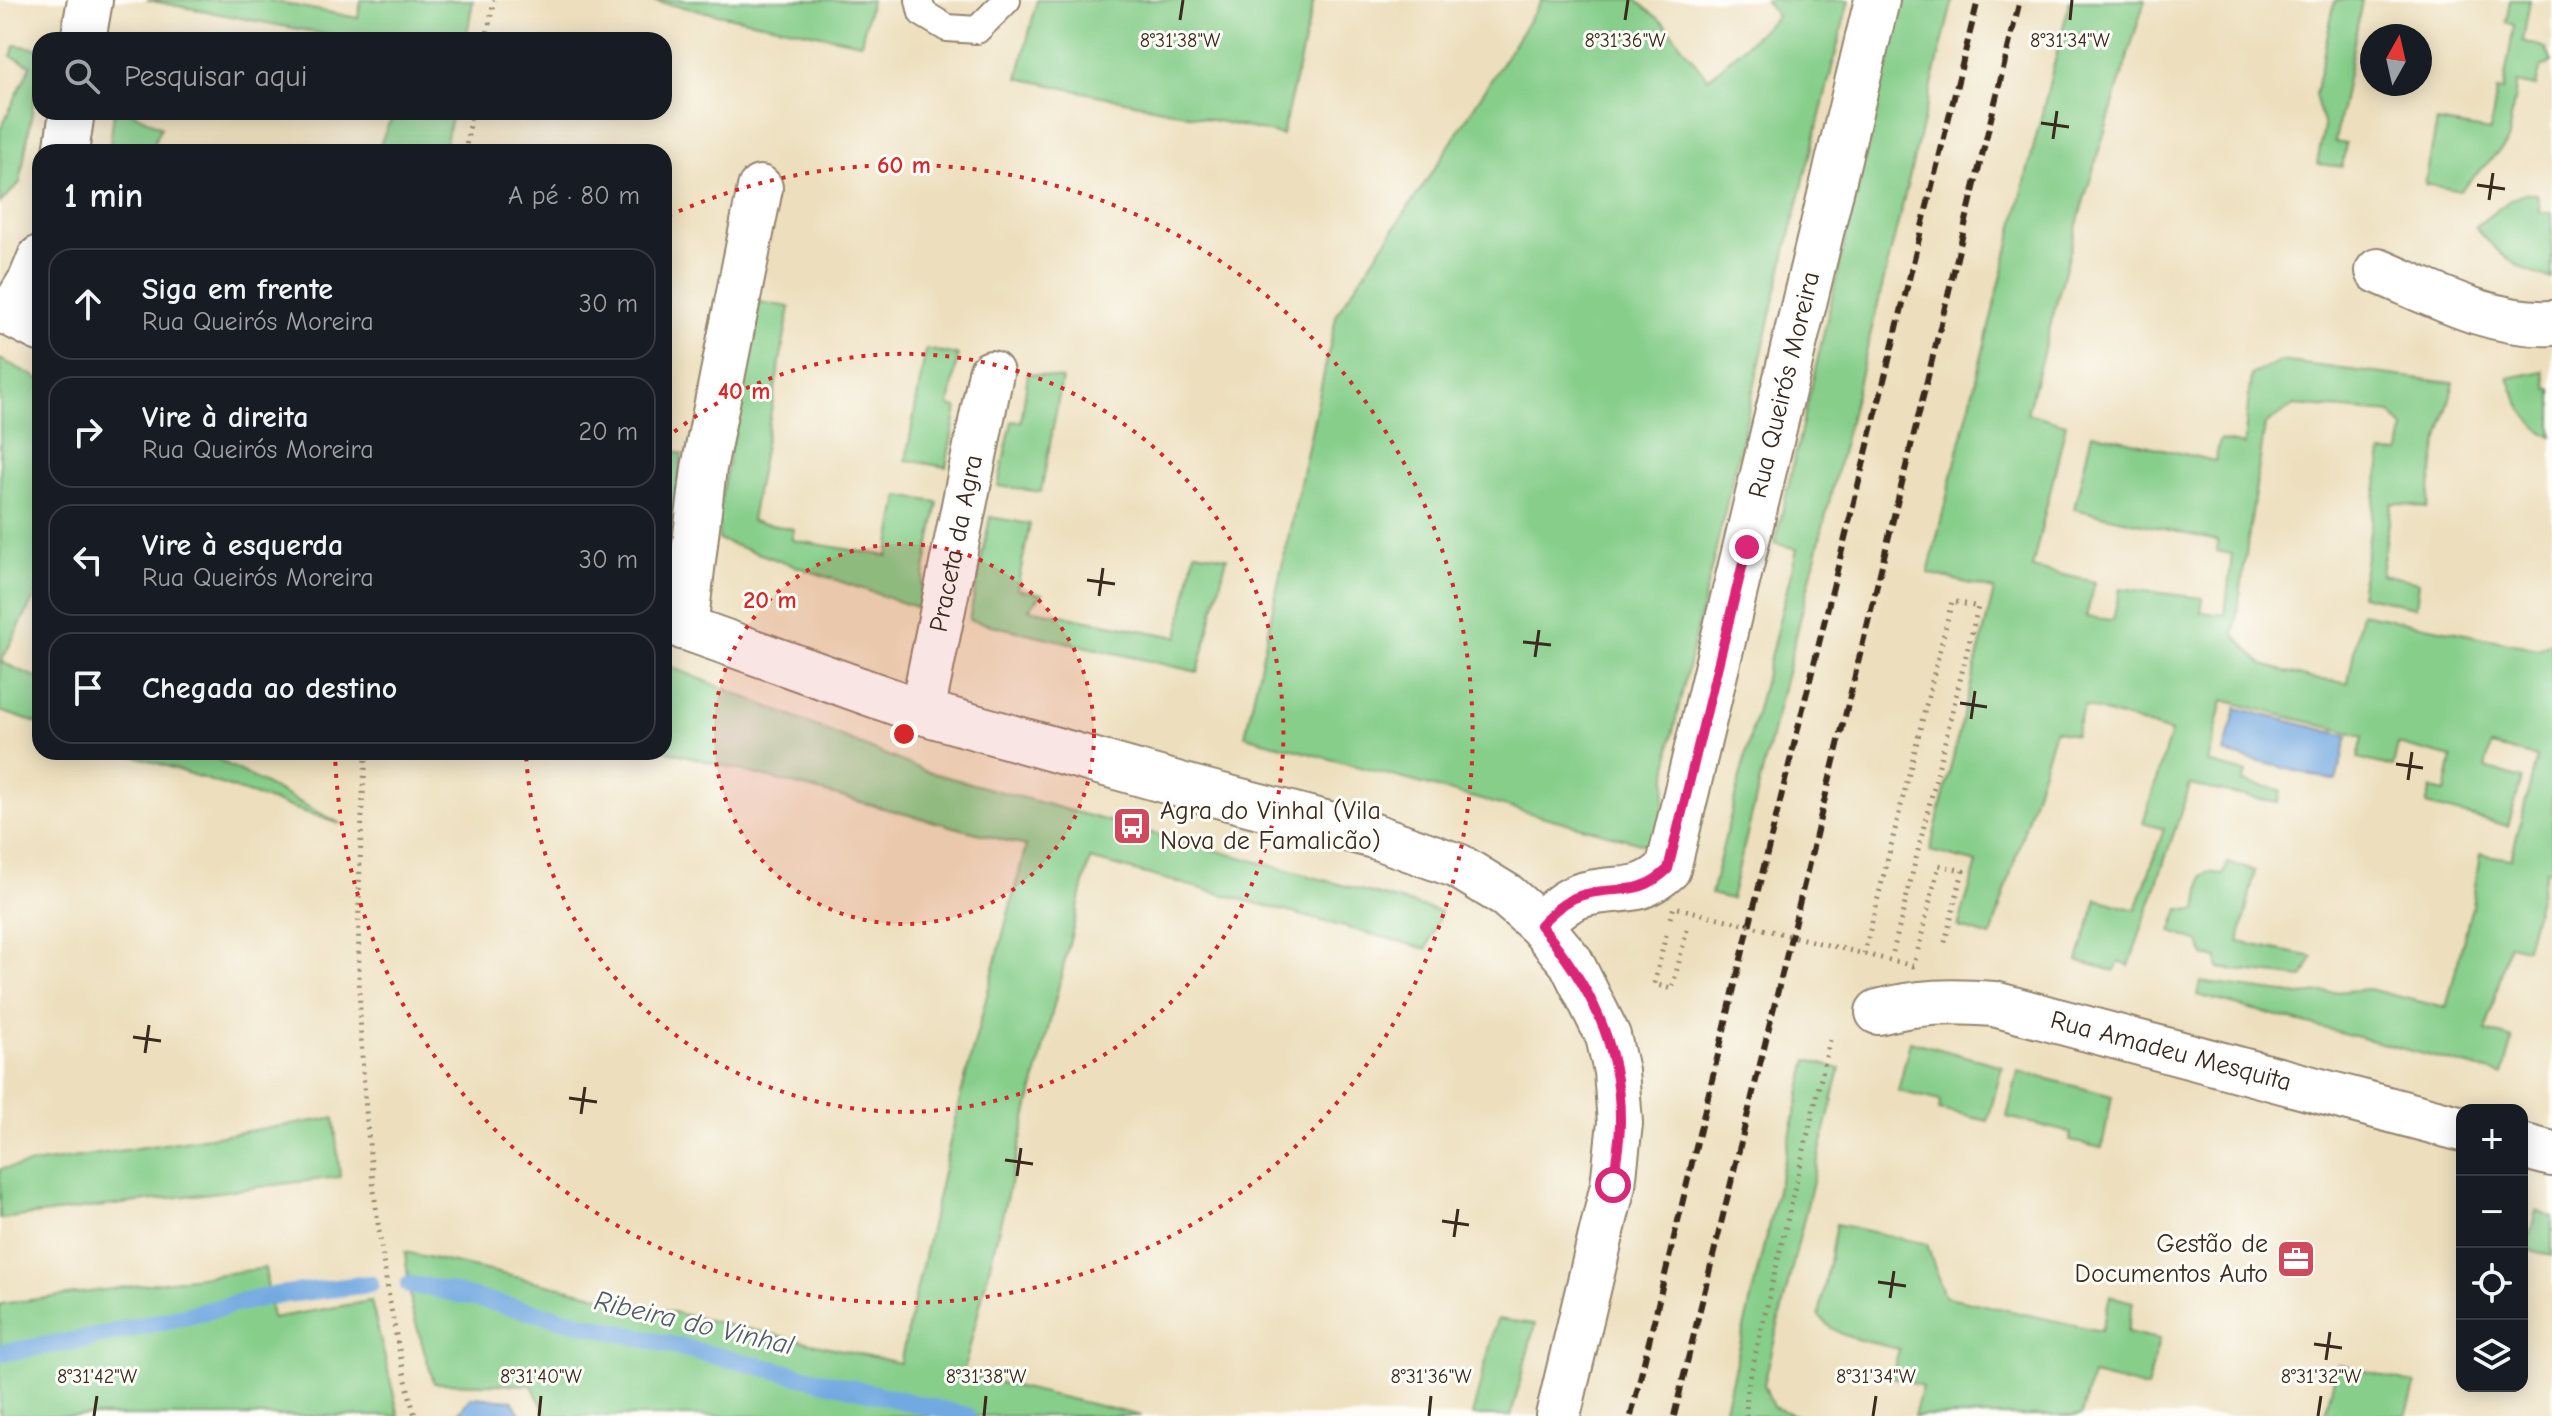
<!DOCTYPE html>
<html lang="pt">
<meta charset="utf-8">
<style>
:root{--surface:#171b24;--page:#242831;--text:#f1f3f6;--muted:#9ea1a6;--line:#363941}
body{margin:0;font-family:"Comic Neue",sans-serif;background:var(--page);color:var(--text)}
.controls{position:absolute;right:24px;bottom:24px;display:grid;overflow:hidden;border-radius:16px;box-shadow:0 4px 20px #0003}
.controls button{width:72px;height:72px;display:grid;place-items:center;padding:0;border:0;border-bottom:2px solid var(--line);background:var(--surface);color:var(--text);font:40px sans-serif}
.compass{position:absolute;left:2360px;top:24px;width:72px;height:72px;border-radius:50%;background:var(--surface);box-shadow:0 4px 20px #0003;rotate:8deg}
.stop{position:absolute;width:24px;height:24px;margin:-18px;border:6px solid #db2777;border-radius:50%;background:#fff}
.stop.end{background:#db2777;border-color:#fff;box-shadow:0 2px 8px #0008}
.list{margin:0;padding:0;list-style:none}
h2{display:flex;justify-content:space-between;align-items:center;height:104px;margin:0;padding:0 32px;font-size:34px}
h2 small{font-size:26px;font-weight:400;color:var(--muted)}
.list li{display:grid;grid-template-columns:52px 1fr auto;gap:24px;align-items:center;box-sizing:border-box;height:112px;margin:0 16px 16px;padding:0 16px;border:2px solid var(--line);border-radius:24px}
.list b{display:block;font-size:30px;white-space:nowrap}
.list p{margin:0;font-size:26px;white-space:nowrap;color:var(--muted)}
.list em{font-size:26px;font-style:normal;color:var(--muted)}
.icon{flex:none;width:44px;height:44px;fill:none;stroke:currentColor;stroke-width:2;stroke-linecap:round;stroke-linejoin:round}
.map{position:relative;flex:none;width:2552px;height:1416px;overflow:hidden}
.search{position:absolute;background:var(--surface);box-shadow:0 4px 20px #0003;left:32px;top:32px;width:640px;height:88px;display:flex;align-items:center;gap:20px;box-sizing:border-box;padding:0 28px;border-radius:24px;color:var(--muted);font-size:30px}
.panel{position:absolute;background:var(--surface);box-shadow:0 4px 20px #0003;left:32px;top:144px;width:640px;height:616px;border-radius:24px}
.map>svg:first-child{display:block}
.green{fill:#86ce8a;stroke:#607c54;stroke-width:2}
.water{fill:#73a9e1;stroke:#576a80;stroke-width:2}
.lines{fill:none;stroke-linecap:round;stroke-linejoin:round}
.stream{stroke:#73a9e1;stroke-width:18}
.service-casing{stroke:#94846e;stroke-width:30}
.minor-casing{stroke:#94846e;stroke-width:48}
.secondary-casing{stroke:#94846e;stroke-width:48}
.path{stroke:#94846e;stroke-width:5;stroke-dasharray:2 6;stroke-linecap:butt}
.service{stroke:#fff;stroke-width:26}
.minor{stroke:#fff;stroke-width:44}
.secondary{stroke:#fff;stroke-width:44}
.rail{stroke:#3b2a1e;stroke-width:6;stroke-dasharray:12 6;stroke-linecap:butt}
.path-bridge{stroke:#94846e;stroke-width:5;stroke-dasharray:2 6;stroke-linecap:butt}
.route{stroke:#db2777;stroke-width:10}
.ticks{fill:none;stroke:#3b2a1e;stroke-width:3}
.ring{fill:none;stroke:#d62828;stroke-width:4;stroke-dasharray:4 8}
.labels{text-anchor:middle;dominant-baseline:central;stroke-width:6;stroke-linejoin:round;paint-order:stroke}
.street-label{font-size:26px;fill:#3b2a1e;stroke:#fdfcf7}
.poi-label{font-size:26px;fill:#3b2a1e;stroke:#fdfcf7;text-anchor:start}
.water-label{font-size:28px;font-style:italic;fill:#515d6c;stroke:#fdfcf7}
.ticks-label{font-size:20px;text-anchor:middle;fill:#3b2a1e;stroke:#fdfcf7;stroke-width:6;stroke-linejoin:round;paint-order:stroke}
.centre{fill:#d62828;stroke:#fdfcf7;stroke-width:4}
.ring-label{font-size:24px;text-anchor:middle;font-weight:bold;fill:#d62828;stroke:#fdfcf7;stroke-width:6;stroke-linejoin:round;paint-order:stroke}
</style>
<div class="map">
<svg width="2552" height="1416" viewBox="0 0 2552 1416">
<rect width="100%" height="100%" fill="#fdfcf7"/>
<filter id="ink" filterUnits="userSpaceOnUse"><feTurbulence type="fractalNoise" baseFrequency=".0125" numOctaves="2"/><feDisplacementMap in="SourceGraphic" scale="16" xChannelSelector="R" yChannelSelector="G"/><feConvolveMatrix kernelMatrix="1 2 1 2 8 2 1 2 1" color-interpolation-filters="sRGB"/></filter>
<filter id="wash" filterUnits="userSpaceOnUse"><feTurbulence type="fractalNoise" baseFrequency=".006" numOctaves="4" result="noise"/><feDisplacementMap in="SourceGraphic" scale="32" xChannelSelector="R" yChannelSelector="G"/><feGaussianBlur stdDeviation="1.8" result="paint"/><feColorMatrix in="noise" values="0 0 0 0 0 0 0 0 0 0 0 0 0 0 0 0 0 1.4 0 .05"/><feComposite in="paint" operator="in"/></filter>
<g filter="url(#wash)">
<rect width="100%" height="100%" fill="#eddfbd"/>
<path class="green" d="M147 0H265L358 18 361 0H473L466 40H355Z
M648 0H871L861 43Z
M1037 0H1314L1282 135 1018 78Z
M1542 0H1636L1665 24 1708 79 1777 16 1765 0H1849L1786 251 1671 740 1659 848 1245 736 1337 313 1433 171Z
M1901 0H1953L1731 899 1711 894 1797 549 1775 543Z
M2070 0H2145L2083 203 2027 413 2066 424 2032 568 2095 582 2086 617 2113 620 2120 588 2203 598 2201 612 2225 615 2232 554 2216 551 2218 541 2074 509 2092 433 2215 461 2220 440 2244 445 2251 375 2280 361 2454 383 2437 446 2427 508 2392 503 2381 574 2419 582 2416 607 2360 595 2382 453H2400L2404 428 2391 413 2294 405 2265 425 2234 635 2263 665 2313 679 2348 683 2361 613 2539 649 2552 641V871L2546 870 2526 948 2509 944 2486 1031 2513 1039 2503 1075 2197 995 2200 982 2300 995 2368 989 2446 1008 2472 906 2480 854 2511 859 2537 757 2491 746 2485 768 2522 779 2508 826 2426 805 2431 789 2445 792 2452 758 2398 744 2393 767 2358 758 2363 736 2223 700 2208 763 2246 773 2243 782 2281 790 2278 803 2190 785 2129 966 2119 961 2115 971 2078 961 2097 899 2136 910 2164 829 2143 823 2171 732 2084 706 2075 735 2055 730 1991 937 1958 927 1977 863 1930 851 1994 590 1928 573Z
M2335 0H2362L2335 142 2346 144 2342 167 2317 164 2324 127 2315 95Z
M2510 0H2530L2523 41 2546 48 2552 62 2540 69 2536 87 2517 83 2507 143 2460 191 2425 184 2437 122 2490 131 2497 90H2503L2514 25 2506 22Z
M15 45 40 49V65L20 183 0 203V130L31 65 11 56Z
M114 112H131L161 127 150 152H109Z
M397 112H452L444 152H377L388 125Z
M2526 193 2537 194 2540 213H2552V279C2517 271 2499 254 2475 227L2510 200Z
M759 302 790 307 751 521 794 529 792 540 888 556 899 496 938 502 918 608 719 540 718 514Z
M926 349 958 355 949 406 957 408 946 467 906 460Z
M0 359 40 379V586L1 662 40 679V724L0 711Z
M2543 371 2548 389H2552V437C2526 424 2518 404 2508 378Z
M1028 373 1062 379 1041 492 998 486 1012 421 1021 422Z
M664 448 682 454 667 571 664 570Z
M990 517 1030 524 1017 589 1042 594 1029 609 1178 637 1195 552 1227 557 1198 672 969 620Z
M664 664 925 771 1441 912 1427 949 1090 859 963 1374 1142 1416H547L532 1385 434 1383 412 1310 405 1252 900 1363 958 1106 1026 846 664 750Z
M124 752H204L341 824Z
M2228 863 2255 871 2239 942 2313 957 2303 978 2218 968V958L2204 956 2200 942 2171 932 2179 909 2197 910 2202 876 2209 872 2223 875Z
M1910 1041 2002 1066 1988 1121 1939 1110 1940 1101 1898 1091Z
M1808 1060 1840 1069 1764 1384 1773 1407 1797 1416H1723Z
M2018 1071 2112 1096 2102 1148 2070 1141 2071 1133 2007 1117Z
M334 1118 340 1177 0 1219V1169Z
M2536 1211 2552 1216V1256L2526 1249Z
M1836 1224 1927 1244 1944 1296 2101 1331 2110 1296 2133 1302 2127 1332 2159 1339 2147 1388 2092 1375 2081 1416H1914L1922 1386 1892 1377 1899 1349C1870 1341 1838 1341 1819 1316Z
M265 1268 272 1318 371 1301 399 1416H0V1304Z
M1497 1319 1535 1324 1511 1416H1472Z
M2338 1364 2416 1384 2406 1416H2324Z"/>
<path class="water" d="M2236 708 2348 736 2336 781 2224 753Z
M471 1397 512 1400 521 1416H456Z"/>
<g class="lines">
<path class="stream" d="M409 1285 433 1288 967 1416
M0 1353 86 1339 269 1296 370 1284"/>
</g>
</g>
<g filter="url(#ink)">
<g class="lines">
<g class="service-casing">
<path id="service" d="M919 0 922 13 947 28 977 30 1007 0"/>
</g>
<g class="minor-casing">
<g id="minor">
<path d="M83 40 90 0"/>
<path d="M66 152 72 112"/>
<path d="M2378 271C2433 294 2491 326 2552 323"/>
<path d="M10 314 31 280 40 258"/>
<path d="M685 628 704 468 760 188"/>
<path id="s1" d="M922 712 991 373"/>
<path id="s2" d="M1540 925C1553 911 1568 898 1586 894 1622 885 1637 897 1668 869L1877 0"/>
<path id="s3" d="M1878 1012C1919 1001 1952 1001 1994 1004L2462 1129"/>
<path d="M2522 1146 2552 1154"/>
</g>
</g>
<g class="secondary-casing">
<path id="secondary" d="M0 309 40 329
M664 620 922 712 1191 788 1374 836 1458 866 1507 896 1540 925 1571 962 1608 1036 1616 1071 1620 1123 1613 1185 1558 1416"/>
</g>
<path class="path" d="M486 40 494 0
M465 152 472 112
M367 752C362 788 362 825 360 861 357 950 359 1034 367 1122 376 1221 389 1320 415 1416
M1666 935 1654 984 1672 989 1688 926
M1918 950 1939 865 1963 871 1944 946
M1864 954 1952 601 1978 607 1893 952
M1746 1416 1747 1390 1830 1040"/>
<use href="#service" class="service"/>
<use href="#minor" class="minor"/>
<use href="#secondary" class="secondary"/>
<path class="rail" d="M1631 1416 1743 951 1978 0
M1674 1416 2020 0"/>
<path class="path-bridge" d="M1670 918 1674 907 1913 966 1917 955"/>
</g>
</g>
<g class="lines" filter="url(#ink)">
<path class="route" d="M1613 1185C1615 1164 1620 1143 1620 1123 1621 1043 1589 984 1540 925 1553 911 1568 898 1586 894 1622 885 1637 898 1668 869L1747 547"/>
</g>
<path class="ticks" d="M1180 20 1183 0M1625 20 1628 0M2070 20 2072 0M2041 123 2069 127M2053 139 2057 111M2477 185 2505 189M2489 200 2493 173M1087 580 1115 584M1099 596 1103 568M1523 642 1551 645M1535 657 1539 630M1960 703 1987 707M1971 719 1975 691M2396 764 2423 768M2408 780 2412 752M133 1037 161 1041M145 1053 149 1025M569 1098 597 1102M581 1114 585 1087M1005 1160 1033 1164M1017 1176 1021 1148M1442 1221 1469 1225M1454 1237 1458 1209M1878 1282 1906 1286M1890 1298 1894 1271M2314 1344 2342 1348M2326 1360 2330 1332M94 1416 97 1396M539 1416 541 1396M984 1416 986 1396M1429 1416 1431 1396M1873 1416 1876 1396M2318 1416 2321 1396"/>
<circle cx="904" cy="734" r="190" fill="#d62828" fill-opacity=".12"/>
<g class="ring">
<circle cx="904" cy="734" r="190"/>
<path d="M665 439A379 379 0 1 1 526 754"/>
<path d="M668 216A569 569 0 1 1 335 754"/>
</g>
<defs>
<g id="bus-square" transform="scale(2)"><rect x="-9" y="-9" width="18" height="18" rx="4" fill="#d1495b" stroke="#fdfcf7"/><path d="M-5-6H5V4H4V6H2V4H-2V6H-4V4H-5ZM-3.5-4V0h7V-4ZM-3.5 1.2v1.5H-2V1.2ZM2 1.2v1.5H3.5V1.2Z" fill="#fff"/></g>
<g id="office-square" transform="scale(2)"><rect x="-9" y="-9" width="18" height="18" rx="4" fill="#d1495b" stroke="#fdfcf7"/><path d="M-6-3h4V-5.5h4V-3h4V5H-6ZM-1-4.5V-3h2v-1.5ZM-6 0V1H6V0Z" fill="#fff"/></g>
</defs>
<g fill-rule="evenodd">
<use href="#bus-square" x="1132" y="826"/>
<use href="#office-square" x="2296" y="1259"/>
</g>
<g class="labels">
<g class="street-label">
<text stroke="none"><textPath href="#s2" startOffset="642">Rua Queirós Moreira</textPath></text>
<text stroke="none"><textPath href="#s1" startOffset="172">Praceta da Agra</textPath></text>
<text stroke="none"><textPath href="#s3" startOffset="300">Rua Amadeu Mesquita</textPath></text>
</g>
<g class="poi-label">
<text x="1160" y="811">Agra do Vinhal (Vila<tspan x="1160" dy="30">Nova de Famalicão)</tspan></text>
<text x="2268" y="1244" text-anchor="end">Gestão de<tspan x="2268" dy="30">Documentos Auto</tspan></text>
</g>
<g class="water-label">
<text transform="translate(694 1323) rotate(13)">Ribeira do Vinhal</text>
</g>
</g>
<g class="ticks-label">
<text x="1180" y="47">8°31'38"W</text>
<text x="1625" y="47">8°31'36"W</text>
<text x="2070" y="47">8°31'34"W</text>
<text x="97" y="1383">8°31'42"W</text>
<text x="541" y="1383">8°31'40"W</text>
<text x="986" y="1383">8°31'38"W</text>
<text x="1431" y="1383">8°31'36"W</text>
<text x="1876" y="1383">8°31'34"W</text>
<text x="2321" y="1383">8°31'32"W</text>
</g>
<circle cx="904" cy="734" r="12" class="centre"/>
<g class="ring-label">
<text x="904" y="173">60 m</text>
<text x="744" y="399">40 m</text>
<text x="770" y="608">20 m</text>
</g>
</svg>
<div class="controls">
<button>+</button>
<button>−</button>
<button><svg class="icon" aria-label="locate" viewBox="0 0 24 24"><circle cx="12" cy="12" r="6"/><path d="M12 2v4M12 18v4M2 12h4M18 12h4"/></svg></button>
<button><svg class="icon" aria-label="layers" viewBox="0 0 24 24"><path d="M12 4l9 5-9 5-9-5zM3 14l9 5 9-5"/></svg></button>
</div>
<svg class="compass" viewBox="-18 -18 36 36"><path d="M0-13l5 13h-10z" fill="#e53935"/><path d="M0 13l5-13h-10z" fill="#9ea1a6"/></svg>
<div class="stop" style="left:1613px;top:1185px"></div>
<div class="stop end" style="left:1747px;top:547px"></div>
<div class="search"><svg class="icon" aria-label="search" viewBox="0 0 24 24"><circle cx="10" cy="10" r="6"/><path d="M15 15l6 6"/></svg>Pesquisar aqui</div>
<section class="panel">
<h2>1 min<small>A pé · 80 m</small></h2>
<ul class="list">
<li><svg class="icon" aria-label="ahead" viewBox="0 0 24 24"><path d="M12 20V5M6 11l6-6 6 6"/></svg><div><b>Siga em frente</b><p>Rua Queirós Moreira</p></div><em>30 m</em></li>
<li><svg class="icon" aria-label="right" viewBox="0 0 24 24"><path d="M7 20v-9h11M14 6l5 5-5 5"/></svg><div><b>Vire à direita</b><p>Rua Queirós Moreira</p></div><em>20 m</em></li>
<li><svg class="icon" aria-label="left" viewBox="0 0 24 24"><path d="M17 20v-9H6M10 6l-5 5 5 5"/></svg><div><b>Vire à esquerda</b><p>Rua Queirós Moreira</p></div><em>30 m</em></li>
<li><svg class="icon" aria-label="arrive" viewBox="0 0 24 24"><path d="M6 21V4h12l-3 4 3 4H6"/></svg><div><b>Chegada ao destino</b></div></li>
</ul>
</section>
</div>
